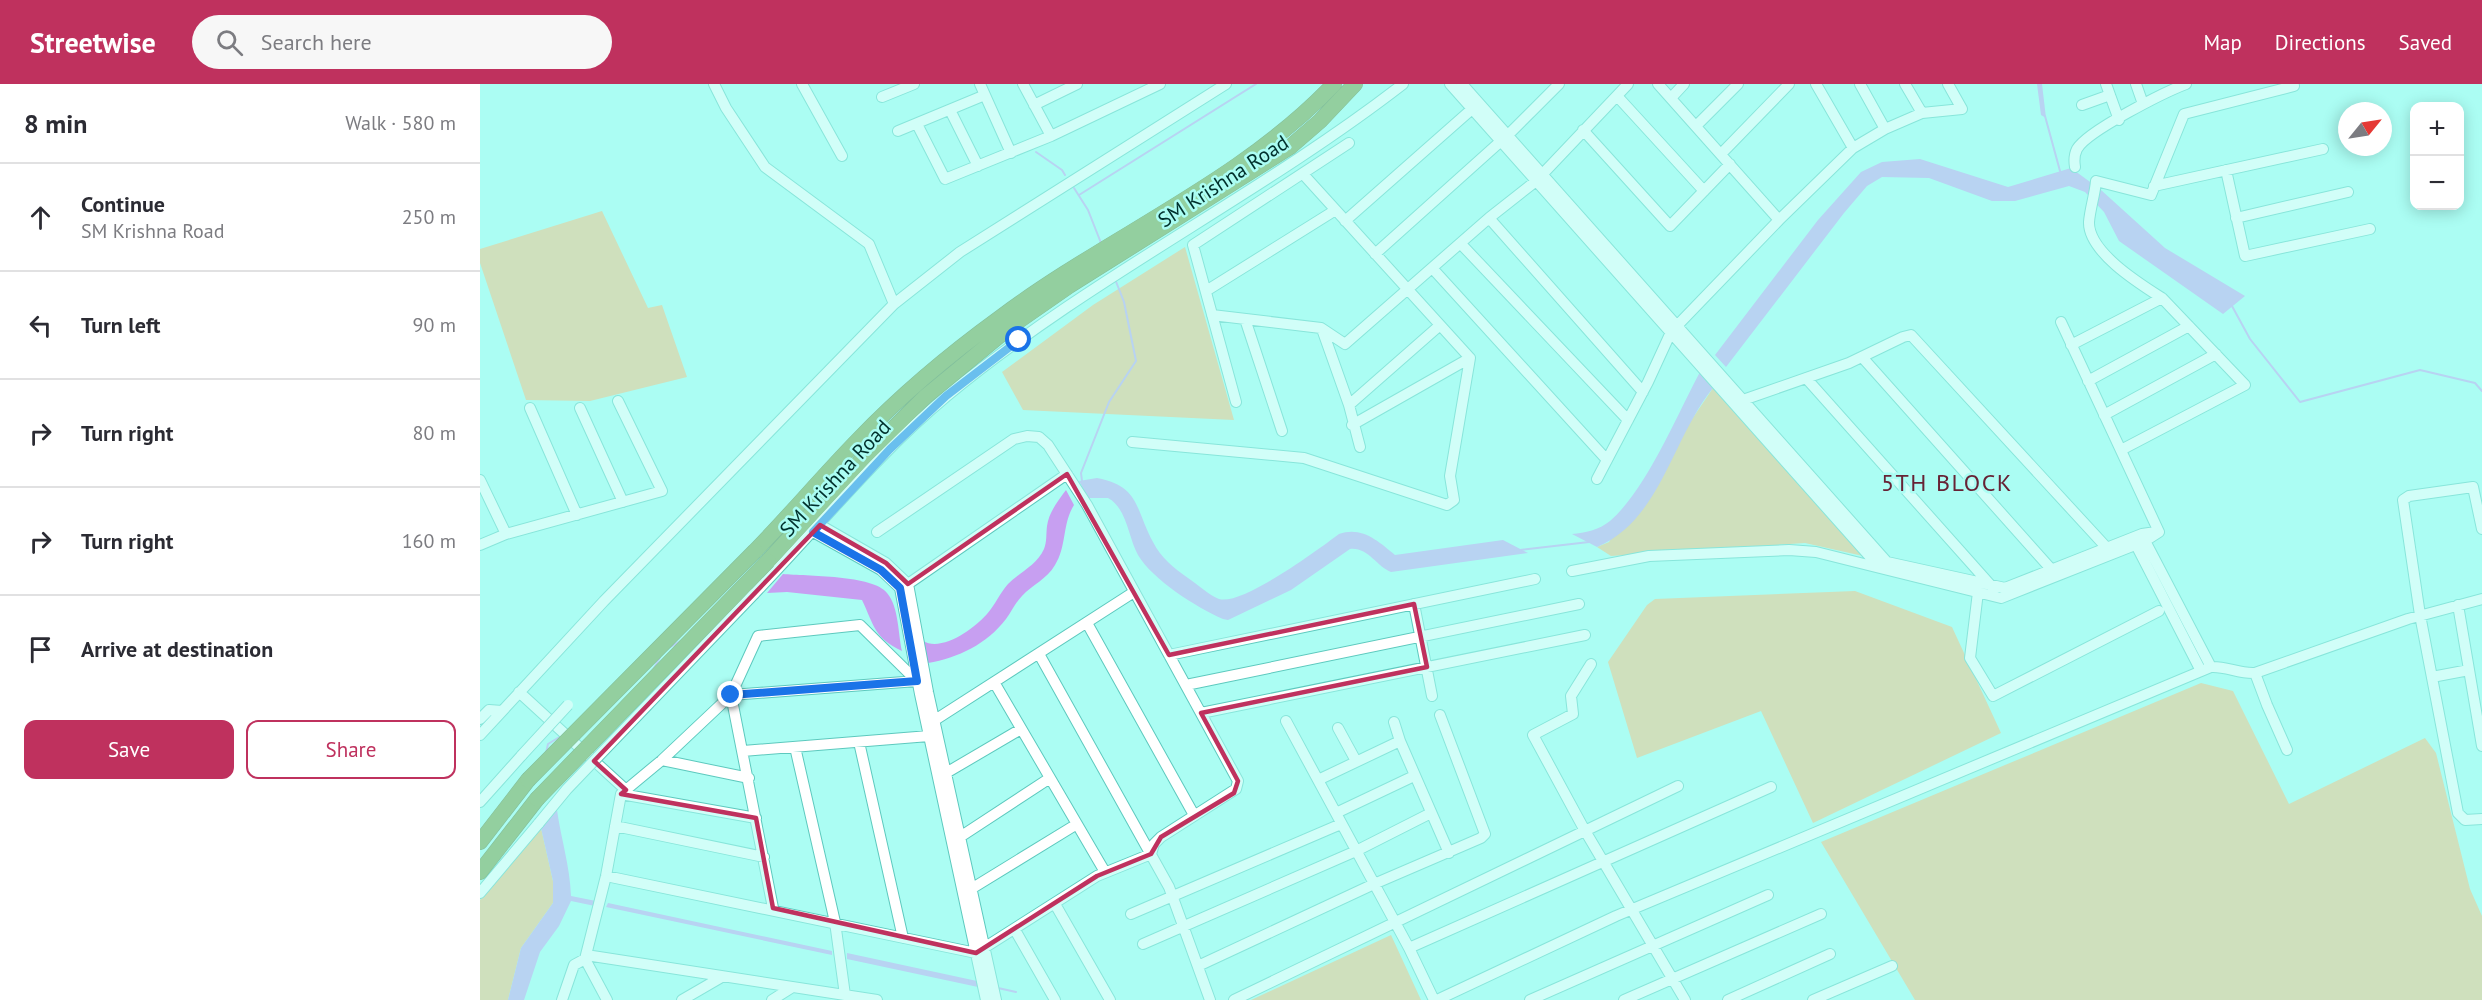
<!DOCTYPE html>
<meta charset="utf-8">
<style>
:root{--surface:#fff;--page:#f7f7f7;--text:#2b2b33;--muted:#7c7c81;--line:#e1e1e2;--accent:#bf315e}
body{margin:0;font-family:"PT Sans",sans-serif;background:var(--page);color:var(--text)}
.controls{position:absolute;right:18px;top:18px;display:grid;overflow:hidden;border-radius:12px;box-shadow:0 3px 15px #0003}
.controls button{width:54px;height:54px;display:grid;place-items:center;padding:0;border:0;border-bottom:2px solid var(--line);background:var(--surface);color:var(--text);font:30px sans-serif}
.compass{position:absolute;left:1858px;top:18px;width:54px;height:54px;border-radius:50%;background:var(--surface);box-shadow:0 3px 15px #0003;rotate:60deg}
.stop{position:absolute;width:18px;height:18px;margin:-14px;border:4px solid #1a73e8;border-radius:50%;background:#fff}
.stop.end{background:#1a73e8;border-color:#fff;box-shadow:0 2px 6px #0008}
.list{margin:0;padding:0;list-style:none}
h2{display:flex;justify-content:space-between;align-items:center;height:78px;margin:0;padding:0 24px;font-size:26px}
h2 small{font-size:20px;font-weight:400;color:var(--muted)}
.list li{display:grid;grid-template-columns:39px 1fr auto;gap:18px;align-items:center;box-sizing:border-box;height:108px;padding:0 24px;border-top:2px solid var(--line)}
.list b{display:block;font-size:22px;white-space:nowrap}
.list p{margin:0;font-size:20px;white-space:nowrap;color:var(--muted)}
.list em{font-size:20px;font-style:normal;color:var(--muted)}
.actions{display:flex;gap:12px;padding:18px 24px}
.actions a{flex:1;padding:14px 0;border:2px solid var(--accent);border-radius:12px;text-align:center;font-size:21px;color:var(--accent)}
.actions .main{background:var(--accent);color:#fff}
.icon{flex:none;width:33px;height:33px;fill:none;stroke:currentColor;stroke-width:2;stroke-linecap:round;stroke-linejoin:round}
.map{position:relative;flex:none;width:2002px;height:916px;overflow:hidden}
header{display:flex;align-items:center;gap:36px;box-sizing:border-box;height:84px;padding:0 30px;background:var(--accent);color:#fff}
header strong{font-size:28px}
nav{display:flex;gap:33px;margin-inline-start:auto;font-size:21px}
.search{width:420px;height:54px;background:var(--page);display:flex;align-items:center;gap:15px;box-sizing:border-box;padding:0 21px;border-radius:33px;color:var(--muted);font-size:22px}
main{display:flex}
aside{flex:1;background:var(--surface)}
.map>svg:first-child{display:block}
.green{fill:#fabc7c}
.water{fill:#c79ff1}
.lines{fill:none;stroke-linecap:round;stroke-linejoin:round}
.stream{stroke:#c79ff1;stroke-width:2}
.minor-casing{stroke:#5dc9be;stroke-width:12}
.highway-casing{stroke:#4d7335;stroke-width:16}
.minor{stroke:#fff;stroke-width:10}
.highway{stroke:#76973a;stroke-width:15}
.minor-bridge-casing{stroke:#5dc9be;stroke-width:12;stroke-linecap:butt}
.highway-bridge-casing{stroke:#4d7335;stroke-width:16;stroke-linecap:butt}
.minor-bridge{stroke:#fff;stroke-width:10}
.highway-bridge{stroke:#76973a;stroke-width:15}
.route{stroke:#1a73e8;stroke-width:8}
.marked{fill:none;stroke:#bf315e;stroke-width:4.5;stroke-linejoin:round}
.labels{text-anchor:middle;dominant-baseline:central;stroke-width:5;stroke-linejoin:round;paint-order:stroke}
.street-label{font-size:21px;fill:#00302c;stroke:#abfdf3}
.quarter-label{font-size:24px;letter-spacing:1.5px;fill:#672235;stroke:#abfdf3}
</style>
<header>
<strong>Streetwise</strong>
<div class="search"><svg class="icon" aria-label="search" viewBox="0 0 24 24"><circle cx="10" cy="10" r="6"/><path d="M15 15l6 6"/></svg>Search here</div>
<nav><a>Map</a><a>Directions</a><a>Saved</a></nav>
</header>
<main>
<aside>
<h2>8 min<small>Walk · 580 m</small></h2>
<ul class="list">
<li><svg class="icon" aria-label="ahead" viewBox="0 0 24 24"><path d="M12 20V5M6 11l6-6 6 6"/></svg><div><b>Continue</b><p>SM Krishna Road</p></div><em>250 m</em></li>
<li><svg class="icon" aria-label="left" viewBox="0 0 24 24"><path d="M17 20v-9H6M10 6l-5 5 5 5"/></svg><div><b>Turn left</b></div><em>90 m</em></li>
<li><svg class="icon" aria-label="right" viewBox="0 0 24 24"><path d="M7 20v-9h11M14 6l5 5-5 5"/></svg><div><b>Turn right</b></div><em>80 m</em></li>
<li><svg class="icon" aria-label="right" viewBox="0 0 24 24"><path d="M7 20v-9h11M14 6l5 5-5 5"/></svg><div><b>Turn right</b></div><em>160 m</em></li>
<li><svg class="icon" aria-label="arrive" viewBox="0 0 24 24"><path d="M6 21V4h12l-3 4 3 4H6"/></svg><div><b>Arrive at destination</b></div></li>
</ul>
<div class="actions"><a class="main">Save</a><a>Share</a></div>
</aside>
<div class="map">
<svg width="2002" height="916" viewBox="0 0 2002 916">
<rect width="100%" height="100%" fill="#abfdf3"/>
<path class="green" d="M122 127 168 224 182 221 207 293 110 317 46 316 0 179V165Z
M705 163 754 336 543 326 522 288 613 221Z
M1233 304 1383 472 1325 459 1131 472 1117 463 1129 458Z
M1375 507 1472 543 1521 649 1333 739 1281 627 1157 674 1128 578 1167 521 1175 515Z
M1721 599 1753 607 1809 720 1945 654 1956 669 1990 805 2002 832V916H1435L1341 758Z
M61 744 73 797V819L41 864 28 916H0V816Z
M911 851 941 916H771Z"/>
<path class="water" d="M1557 0H1562L1566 34 1561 31Z
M1440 75 1528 103 1591 84 1621 106 1685 164 1765 212 1743 230 1639 157 1624 128 1605 108 1589 102 1535 117H1512L1449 94 1402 93 1387 102 1364 129 1246 283 1235 271 1338 136 1381 88 1402 78Z
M1220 288 1233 304C1192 354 1181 436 1117 463L1092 450C1105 449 1119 446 1130 437 1166 406 1197 331 1220 288Z
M617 394C660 402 655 425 673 458 681 474 694 484 708 494 717 500 729 511 739 515 762 522 839 465 859 450 882 442 898 457 915 471L1023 456 1048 469 911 488C896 482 888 463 870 465L811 506 748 536 743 535C717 524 672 495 658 471 648 453 647 424 628 414H608L599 397Z
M586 406 594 421C582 440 587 462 575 481 567 495 552 501 542 512 535 519 532 527 526 535 507 560 478 574 448 579L443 557C462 568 494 545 507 530 515 521 520 509 528 500 540 488 557 481 564 465 567 458 566 450 567 442 569 428 578 417 586 406Z
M303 490C325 492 394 491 407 509 419 523 418 550 422 567 394 554 394 541 382 516L307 508 287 509Z
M77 726C81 755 90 782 91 812L116 817 115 822 91 817 79 842 60 868 44 916H28L41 864 73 819V797L61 744Z
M128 819 352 867V871L126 823Z
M367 869 497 897 498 903 367 875Z"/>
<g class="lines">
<path class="stream" d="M1565 32 1580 87
M556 68 582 86 585 91
M594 104 608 126 621 159
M599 111 776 0
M1752 222 1770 255 1820 318 1940 286 1995 299 2002 307
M602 397 601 389 629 318 656 277 644 218 635 195
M1040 466 1109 458
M190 563 201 557
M173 586 180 573
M66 669 68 660 81 652
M518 904 536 908"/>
<g class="minor-casing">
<path id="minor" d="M234 0 246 24 285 83 389 160 414 220
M322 0 362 72
M500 0 531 69
M543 0 571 52
M970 0 1400 484 1521 514 1665 457 1679 448
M982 0 1407 478 1525 504 1662 450 1676 448
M1178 0 1299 136
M1336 0 1373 64
M1380 0 1405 45
M1425 0 1442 29
M1626 0 1639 36
M1656 0 1663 20
M1137 12 1224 107
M402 13 434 0
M1191 14 1204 0
M554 21 597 0
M1602 21 1630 11
M470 26 498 82
M437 40 465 95 571 52 680 0
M1216 42 1258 0
M1103 46 1190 142 1250 80
M418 47 505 11
M1028 51 1079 0
M1241 70 1309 0
M1595 83C1594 77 1594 71 1597 65 1607 47 1685 8 1706 0
M1746 86 1765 172 1890 145
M823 90 990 274
M1674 102 1843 65
M1009 134 1163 308
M1756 134 1868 108
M865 137 992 25
M981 160 1148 336
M895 170 1021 57
M953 185 1127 376
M726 207 854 127
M732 231 841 244 865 260 1009 134 1056 97 1148 0
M765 235 802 347
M1581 238 1679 448
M842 245 869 321 880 363
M1591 261 1682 214C1660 200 1608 168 1609 138 1610 125 1615 110 1616 97L1671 111 1704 30 1814 2
M1382 273 1571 485
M1326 294 1514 505
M1608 297 1709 242
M1263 316 1369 279 1423 253 1431 251 1627 464
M756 318 713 161 869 59
M869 321 959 242
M50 324 97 431
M100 324 143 418
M1624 331 1736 270
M872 341 990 274
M652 358 824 374 967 421 974 416 970 392 990 274
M1641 366 1765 301 1682 214
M1117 395 1168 298 1191 248 1299 136 1373 64 1405 45 1442 29 1482 25 1468 0
M0 396 26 450
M340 441 406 479 428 500 448 608 516 916
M2002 445 1993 403 1929 412 1923 416 1940 531 1978 729 1985 736 2002 735
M333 448 401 486 420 504 440 610 506 916
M1663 453 1731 583
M1654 457 1721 587
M0 461 26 450 182 407 138 317
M1092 487 1169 472 1309 466 1336 468 1400 484
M428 500 587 390
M1498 508 1490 574 1513 612 1679 527
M274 510C338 444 396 371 467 312 609 194 777 113 923 0
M934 520 952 612
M1978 521 2002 662
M607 539 714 731
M559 570 689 803 730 916
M689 571 1055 495
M1111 580 1091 612 1093 630 1053 651 1104 745 1205 916
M1775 589 1787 621 1807 666
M1952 593 1989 586
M514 598 625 788
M706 601 1099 520
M39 608 146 706
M251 611 293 824
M251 611 437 597
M721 629 1105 551
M0 635 9 626 22 627
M455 636 654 508
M806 637 929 864 954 916
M914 638 920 657
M858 644 876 677
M0 651 124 517 414 220 480 168 746 0
M379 658 423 854
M315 663 355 838 365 911
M263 667 449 652
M182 676 269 694
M466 689 541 645
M838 696 920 657 969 769
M141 710 276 734
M0 718 42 671
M856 729 934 692
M135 742 284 773
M480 753 570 694
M126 792 496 869 617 792 671 770 674 760 681 753 756 705 758 697 607 421 568 361 559 353 547 352 534 355 397 448
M491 805 597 740
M0 809 59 739
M575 820 630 916
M651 830 861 740
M535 846 575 916
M663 860 876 767 951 729
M929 864 1291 703
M106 871 397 916
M718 882 894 800 1001 754 1005 750 960 631
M82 916 94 881 105 875
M127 916 105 875 126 792 141 710 182 676 251 611 278 552 380 541 448 608
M202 916 240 894
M292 916 311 904
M754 916 1198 702
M957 916 1136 832 1731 583C1746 582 1759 590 1775 589L1928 535 2002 515
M1050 916 1288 811
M1144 916 1341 830
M1248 916 1350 870
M1333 916 1412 882"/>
</g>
<g class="highway-casing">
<path id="highway" d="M275 467C310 431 342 393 377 357 421 311 470 270 521 233 629 152 760 99 854 0
M288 477 384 373 445 313 530 243 589 202 810 63 840 37 875 0
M0 758 48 696
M0 788 57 715"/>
</g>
<use href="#minor" class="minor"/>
<use href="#highway" class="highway"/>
<g class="minor-bridge-casing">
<path id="minor-bridge" d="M42 671 88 621
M59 739 87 705 274 510"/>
</g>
<g class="highway-bridge-casing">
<path id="highway-bridge" d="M48 696 275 467
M57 715 288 477"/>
</g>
<use href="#minor-bridge" class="minor-bridge"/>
<use href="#highway-bridge" class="highway-bridge"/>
</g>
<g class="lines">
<path class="route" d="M251 611 437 597 420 504 401 486 333 448 410 365 466 312 539 256"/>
</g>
<path d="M0 0H2002V916H0ZM587 390 689 571 934 520 947 583 721 629 758 697 754 709 681 753 671 770 617 792 496 869 293 824 276 734 141 710 146 706 114 677 340 441 406 479 428 500Z" fill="#abfdf3" fill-opacity=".55" fill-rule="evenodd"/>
<path class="marked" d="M587 390 689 571 934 520 947 583 721 629 758 697 754 709 681 753 671 770 617 792 496 869 293 824 276 734 141 710 146 706 114 677 340 441 406 479 428 500Z"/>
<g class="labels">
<g class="street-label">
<text transform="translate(743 97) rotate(-33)">SM Krishna Road</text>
<text transform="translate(355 394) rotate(-47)">SM Krishna Road</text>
</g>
<g class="quarter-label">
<text x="1467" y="398">5TH BLOCK</text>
</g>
</g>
</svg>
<div class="controls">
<button>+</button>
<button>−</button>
</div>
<svg class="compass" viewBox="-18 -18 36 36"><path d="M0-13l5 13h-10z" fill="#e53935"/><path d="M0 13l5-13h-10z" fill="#7c7c81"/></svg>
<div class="stop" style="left:539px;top:256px"></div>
<div class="stop end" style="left:251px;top:611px"></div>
</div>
</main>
